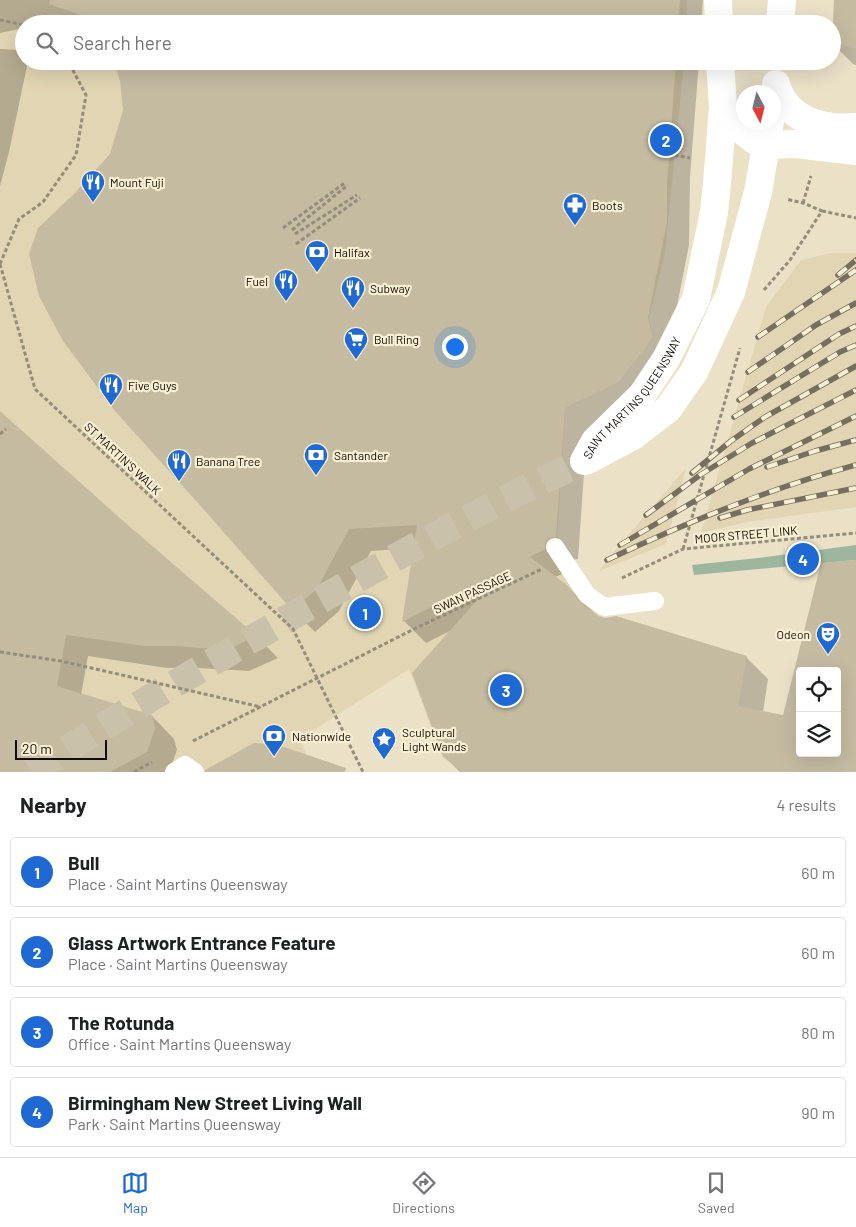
<!DOCTYPE html>
<meta charset="utf-8">
<style>
:root{--surface:#fff;--page:#f2f2f2;--text:#202124;--muted:#757577;--line:#e0e0e0;--accent:#1f69d4}
body{margin:0;font-family:Barlow,sans-serif;background:var(--page);color:var(--text)}
.controls{position:absolute;right:15px;bottom:15px;display:grid;overflow:hidden;border-radius:5px;box-shadow:0 5px 20px #0002}
.controls button{width:45px;height:45px;display:grid;place-items:center;padding:0;border:0;border-bottom:1px solid var(--line);background:var(--surface);color:var(--text);font:25px sans-serif}
.compass{position:absolute;left:736px;top:85px;width:45px;height:45px;border-radius:50%;background:var(--surface);box-shadow:0 5px 20px #0002;rotate:173deg}
.scale{position:absolute;left:15px;bottom:12px;width:92px;box-sizing:border-box;padding-left:5px;border:2px solid #100c04;border-top:0;font-size:14px;line-height:18px;white-space:nowrap;color:#100c04;-webkit-text-stroke:4px #f8efd3;paint-order:stroke}
.you{position:absolute;left:454px;top:346px;width:18px;height:18px;margin:-12px;border:4px solid #fff;border-radius:50%;background:#1a73e8;box-shadow:0 0 0 8px #1a73e833}
.badge{display:grid;place-items:center;width:32px;height:32px;border-radius:50%;background:var(--accent);color:#fff;font-size:16px;font-weight:700}
.pin{position:absolute;translate:-50% -50%;border:2px solid #fff;box-shadow:0 1px 5px #0006}
.list{margin:0;padding:0;list-style:none}
h2{display:flex;justify-content:space-between;align-items:center;height:65px;margin:0;padding:0 20px;font-size:21px}
h2 small{font-size:16px;font-weight:400;color:var(--muted)}
.list li{display:grid;grid-template-columns:32px 1fr auto;gap:15px;align-items:center;box-sizing:border-box;height:70px;margin:0 10px 10px;padding:0 10px;border:1px solid var(--line);border-radius:5px}
.list b{display:block;font-size:19px;white-space:nowrap}
.list p{margin:0;font-size:16px;white-space:nowrap;color:var(--muted)}
.list em{font-size:16px;font-style:normal;color:var(--muted)}
.icon{flex:none;width:28px;height:28px;fill:none;stroke:currentColor;stroke-width:2;stroke-linecap:round;stroke-linejoin:round}
.map{position:relative;flex:none;width:856px;height:772px;overflow:hidden}
.search{position:absolute;background:var(--surface);box-shadow:0 5px 20px #0002;left:15px;right:15px;top:15px;height:55px;display:flex;align-items:center;gap:12px;box-sizing:border-box;padding:0 18px;border-radius:28px;color:var(--muted);font-size:19px}
.sheet{height:385px;background:var(--surface)}
nav{display:flex;justify-content:space-around;align-items:center;box-sizing:border-box;height:70px;border-top:1px solid var(--line);background:var(--surface);font-size:14px;color:var(--muted)}
nav a{display:grid;justify-items:center;gap:2px}
nav .on{color:var(--accent)}
.map>svg:first-child{display:block}
.built{fill:#e1d5b3}
.green{fill:#9eb69e}
.shadow{fill:#0003;fill-rule:evenodd}
.building{fill:#c4bba1;fill-rule:evenodd}
.lines{fill:none;stroke-linecap:round;stroke-linejoin:round}
.minor-tunnel{stroke:#cac1aa;stroke-width:28;stroke-dasharray:28 14;stroke-linecap:butt}
.path{stroke:#948d7a;stroke-width:3;stroke-dasharray:4 2.5;stroke-linecap:butt}
.service{stroke:#fff;stroke-width:18}
.minor{stroke:#fff;stroke-width:28}
.rail-casing{stroke:#766f5f;stroke-width:5.5}
.rail{stroke:#f8efd3;stroke-width:4;stroke-dasharray:11;stroke-linecap:butt}
.labels{text-anchor:middle;dominant-baseline:central;stroke-width:4.5;stroke-linejoin:round;paint-order:stroke}
.poi-label{font-size:12px;fill:#100c04;stroke:#f8efd3;text-anchor:start}
.street-label{font-size:12px;fill:#100c04;stroke:#f8efd3}
</style>
<div class="map">
<svg width="856" height="772" viewBox="0 0 856 772">
<rect width="100%" height="100%" fill="#ebe1c7"/>
<path class="built" d="M0 0H687L686 24H24V61H684L665 252 649 318 653 338 619 382 565 408 557 543 603 613 573 772 443 757 409 669 300 739 313 772H0Z
M831 253H856V507L747 522 701 533 766 307 801 260Z
M686 468 666 544 599 571 607 560Z"/>
<path class="green" d="M856 545V560L694 575 692 565 758 558Z"/>
<path class="shadow" d="M0 0H703L701 24H67L51 18 50 23 24 24V28L0 33Z
M835 0H856V65L853 64 832 43Z
M0 49 18 50 24 55V61H28L9 152 0 186Z
M115 61H699L690 177 689 245 670 341 675 361 587 430 578 559 571 560 567 572 555 577 567 586 598 617 746 657 768 679 763 712 784 717 822 564 856 561V772H460L444 756 452 630 426 643 404 621 415 548 371 551 339 611 315 632 293 610 207 511 75 194 111 155 124 110 121 81ZM800 671H837V753H800Z
M0 414 121 521 256 636 278 658 249 671 198 668H167L88 656 81 695 152 716 174 739 177 750 169 772H0Z"/>
<path class="building" d="M50 0H680L678 24H106L49 4Z
M834 0H856V48L832 43Z
M114 61H676L667 184V222L648 318 653 338 619 382 565 408 556 537 549 538 545 543V549L530 557 568 586 581 603 598 616 605 618 616 616 747 656 738 706 783 715 821 563 856 560V772H463L443 757 412 673 504 570 402 622 417 525 349 529 317 589 292 610 206 512 115 411 63 341 39 296 29 254 38 228 75 193 110 154 123 110 120 81ZM800 671H837V753H800Z
M0 411 122 520 257 636 226 650 175 646H144L66 635 57 686 152 715 155 728 147 752 110 772H0Z
M254 743 278 745 346 768 345 772H205V770Z"/>
<g class="lines">
<path class="minor-tunnel" d="M32 772C112 719 195 672 278 624 378 567 479 509 584 461"/>
<path class="path" d="M0 20 24 25
M668 154 690 158
M803 203 811 176
M822 211 856 218
M283 228 346 182
M292 230 348 185
M295 234 357 195
M296 244 360 198
M0 264 35 389 293 629 363 772
M0 264 19 219 43 202 76 155 86 95 68 61
M764 290 790 260 822 211 803 203 786 199
M0 434 6 429
M683 549 740 348
M622 578 683 549 856 533
M0 652 61 661 261 707
M193 741 416 628 542 569
M134 772 152 762"/>
<path class="service" d="M555 547 587 595 604 607 655 601
M174 772 185 765 195 772"/>
<g class="minor">
<path d="M718 0 719 24"/>
<path d="M780 24 782 0"/>
<path d="M776 84C786 120 822 130 856 127"/>
<path d="M723 107 732 123 756 141 767 145 795 144 856 151"/>
<path d="M588 460 633 436 668 409 694 372 731 292 758 192 770 122"/>
<path id="s1" d="M584 461 595 441 642 395 666 359 696 299 714 212 717 184 723 107 720 61"/>
</g>
<g class="rail-casing">
<path id="rail" d="M838 275 856 260
M758 337 856 270
M748 372 816 325 856 303
M739 400 839 334 856 326
M734 417 840 352 856 345
M767 467 815 451 856 440
M692 473 731 441 765 417 856 366
M646 515 700 475 752 443 856 390
M720 518 747 510 856 488
M620 545 749 469 856 416
M607 560C687 522 771 488 856 465"/>
</g>
<use href="#rail" class="rail"/>
</g>
<defs>
<g id="restaurant-pin" transform="scale(1.25)"><path d="M0 17L-7.5 6A9.5 9.5 0 1 1 7.5 6Z" fill="#1f69d4" stroke="#f8efd3"/><path d="M-5-6h1v4h1v-4h1v4h1v-4h1v5L-1.5 .5V6h-2V.5L-5-1ZM5-6V6H3V1.5H1.5Q1.5-4 5-6Z" fill="#fff"/></g>
<g id="pharmacy-pin" transform="scale(1.25)"><path d="M0 17L-7.5 6A9.5 9.5 0 1 1 7.5 6Z" fill="#1f69d4" stroke="#f8efd3"/><path d="M-2-6h4v4h4v4h-4v4h-4v-4h-4v-4h4Z" fill="#fff"/></g>
<g id="bank-pin" transform="scale(1.25)"><path d="M0 17L-7.5 6A9.5 9.5 0 1 1 7.5 6Z" fill="#1f69d4" stroke="#f8efd3"/><path d="M-6-4H6V4H-6ZM0-2.3a2.3 2.3 0 1 0 0 4.6a2.3 2.3 0 1 0 0-4.6Z" fill="#fff"/></g>
<g id="supermarket-pin" transform="scale(1.25)"><path d="M0 17L-7.5 6A9.5 9.5 0 1 1 7.5 6Z" fill="#1f69d4" stroke="#f8efd3"/><path d="M-6-5.5h2.5l.6 2H6L4.5 2H-2.5L-4.4-4H-6ZM-1.5 3.2a1.3 1.3 0 1 0 .1 0ZM3 3.2a1.3 1.3 0 1 0 .1 0Z" fill="#fff"/></g>
<g id="theatre-pin" transform="scale(1.25)"><path d="M0 17L-7.5 6A9.5 9.5 0 1 1 7.5 6Z" fill="#1f69d4" stroke="#f8efd3"/><path d="M-5-5.5Q0-4 5-5.5V0Q5 5 0 6Q-5 5-5 0ZM-3.3-2.5H-1v1.5H-3.3ZM1-2.5H3.3v1.5H1ZM-2.8 1Q0 5.5 2.8 1Z" fill="#fff"/></g>
<g id="sight-pin" transform="scale(1.25)"><path d="M0 17L-7.5 6A9.5 9.5 0 1 1 7.5 6Z" fill="#1f69d4" stroke="#f8efd3"/><path d="M0-6L1.8-2.2L6-1.7L2.9 1.2L3.7 5.4L0 3.3L-3.7 5.4L-2.9 1.2L-6-1.7L-1.8-2.2Z" fill="#fff"/></g>
</defs>
<g fill-rule="evenodd">
<use href="#restaurant-pin" x="93" y="182"/>
<use href="#pharmacy-pin" x="575" y="205"/>
<use href="#bank-pin" x="317" y="252"/>
<use href="#restaurant-pin" x="286" y="281"/>
<use href="#restaurant-pin" x="353" y="288"/>
<use href="#supermarket-pin" x="356" y="339"/>
<use href="#restaurant-pin" x="111" y="385"/>
<use href="#bank-pin" x="316" y="455"/>
<use href="#restaurant-pin" x="179" y="461"/>
<use href="#theatre-pin" x="828" y="634"/>
<use href="#bank-pin" x="274" y="736"/>
<use href="#sight-pin" x="384" y="739"/>
</g>
<g class="labels">
<g class="poi-label">
<text x="110" y="182">Mount Fuji</text>
<text x="592" y="205">Boots</text>
<text x="334" y="252">Halifax</text>
<text x="268" y="281" text-anchor="end">Fuel</text>
<text x="370" y="288">Subway</text>
<text x="374" y="339">Bull Ring</text>
<text x="128" y="385">Five Guys</text>
<text x="334" y="455">Santander</text>
<text x="196" y="461">Banana Tree</text>
<text x="810" y="634" text-anchor="end">Odeon</text>
<text x="402" y="732">Sculptural<tspan x="402" dy="14">Light Wands</tspan></text>
<text x="292" y="736">Nationwide</text>
</g>
<g class="street-label">
<text stroke="none"><textPath href="#s1" startOffset="80">SAINT MARTINS QUEENSWAY</textPath></text>
<text transform="translate(123 458) rotate(43)">ST MARTIN'S WALK</text>
<text transform="translate(746 534) rotate(-5)">MOOR STREET LINK</text>
<text transform="translate(472 592) rotate(-25)">SWAN PASSAGE</text>
</g>
</g>
</svg>
<div class="controls">
<button><svg class="icon" aria-label="locate" viewBox="0 0 24 24"><circle cx="12" cy="12" r="6"/><path d="M12 2v4M12 18v4M2 12h4M18 12h4"/></svg></button>
<button><svg class="icon" aria-label="layers" viewBox="0 0 24 24"><path d="M12 4l9 5-9 5-9-5zM3 14l9 5 9-5"/></svg></button>
</div>
<svg class="compass" viewBox="-18 -18 36 36"><path d="M0-13l5 13h-10z" fill="#e53935"/><path d="M0 13l5-13h-10z" fill="#757577"/></svg>
<div class="scale">20 m</div>
<div class="you"></div>
<div class="pin badge" style="left:365px;top:613px">1</div>
<div class="pin badge" style="left:666px;top:140px">2</div>
<div class="pin badge" style="left:506px;top:690px">3</div>
<div class="pin badge" style="left:803px;top:559px">4</div>
<div class="search"><svg class="icon" aria-label="search" viewBox="0 0 24 24"><circle cx="10" cy="10" r="6"/><path d="M15 15l6 6"/></svg>Search here</div>
</div>
<section class="sheet">
<h2>Nearby<small>4 results</small></h2>
<ul class="list">
<li><span class="badge">1</span><div><b>Bull</b><p>Place · Saint Martins Queensway</p></div><em>60 m</em></li>
<li><span class="badge">2</span><div><b>Glass Artwork Entrance Feature</b><p>Place · Saint Martins Queensway</p></div><em>60 m</em></li>
<li><span class="badge">3</span><div><b>The Rotunda</b><p>Office · Saint Martins Queensway</p></div><em>80 m</em></li>
<li><span class="badge">4</span><div><b>Birmingham New Street Living Wall</b><p>Park · Saint Martins Queensway</p></div><em>90 m</em></li>
</ul>
</section>
<nav>
<a class="on"><svg class="icon" aria-label="map" viewBox="0 0 24 24"><path d="M3 6l6-2 6 2 6-2v14l-6 2-6-2-6 2zM9 4v14M15 6v14"/></svg>Map</a>
<a><svg class="icon" aria-label="directions" viewBox="0 0 24 24"><path d="M12 3l9 9-9 9-9-9zM9 14v-3h6M13 9l2 2-2 2"/></svg>Directions</a>
<a><svg class="icon" aria-label="saved" viewBox="0 0 24 24"><path d="M7 4h10v16l-5-4-5 4z"/></svg>Saved</a>
</nav>
